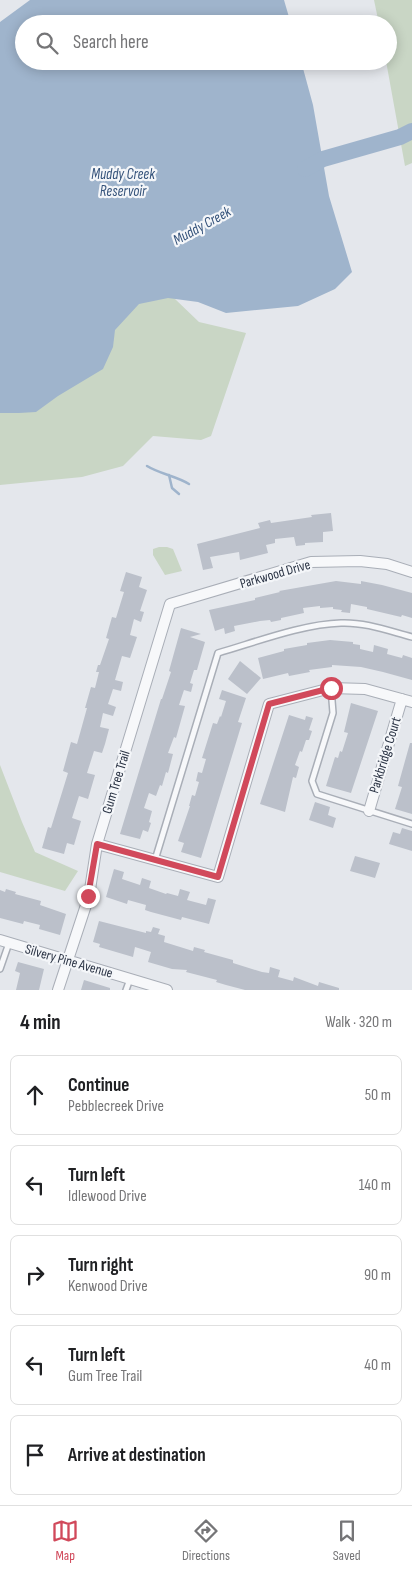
<!DOCTYPE html>
<meta charset="utf-8">
<style>
:root{--surface:#fff;--page:#f6f6f6;--text:#202124;--muted:#757577;--line:#e0e0e0;--accent:#d1495b}
body{margin:0;font-family:"Sofia Sans Condensed",sans-serif;background:var(--page);color:var(--text)}
.stop{position:absolute;width:15px;height:15px;margin:-11px;border:4px solid #d1495b;border-radius:50%;background:#fff}
.stop.end{background:#d1495b;border-color:#fff;box-shadow:0 1px 5px #0008}
.list{margin:0;padding:0;list-style:none}
h2{display:flex;justify-content:space-between;align-items:center;height:65px;margin:0;padding:0 20px;font-size:21px}
h2 small{font-size:16px;font-weight:400;color:var(--muted)}
.list li{display:grid;grid-template-columns:32px 1fr auto;gap:15px;align-items:center;box-sizing:border-box;height:80px;margin:0 10px 10px;padding:0 10px;border:1px solid var(--line);border-radius:8px}
.list b{display:block;font-size:19px;white-space:nowrap}
.list p{margin:0;font-size:16px;white-space:nowrap;color:var(--muted)}
.list em{font-size:16px;font-style:normal;color:var(--muted)}
.icon{flex:none;width:28px;height:28px;fill:none;stroke:currentColor;stroke-width:2;stroke-linecap:round;stroke-linejoin:round}
.map{position:relative;flex:none;width:412px;height:990px;overflow:hidden}
.search{position:absolute;background:var(--surface);box-shadow:0 2px 12px #0003;left:15px;right:15px;top:15px;height:55px;display:flex;align-items:center;gap:12px;box-sizing:border-box;padding:0 18px;border-radius:28px;color:var(--muted);font-size:19px}
.sheet{height:515px;background:var(--surface)}
nav{display:flex;justify-content:space-around;align-items:center;box-sizing:border-box;height:70px;border-top:1px solid var(--line);background:var(--surface);font-size:14px;color:var(--muted)}
nav a{display:grid;justify-items:center;gap:2px}
nav .on{color:var(--accent)}
.map>svg:first-child{display:block}
.green{fill:#c9d6c5}
.water{fill:#9fb4cc}
.lines{fill:none;stroke-linecap:round;stroke-linejoin:round}
.stream{stroke:#9fb4cc;stroke-width:2.5}
.river{stroke:#9fb4cc;stroke-width:16}
.building{fill:#bbc0ca}
.lane-casing{stroke:#a9aeb7;stroke-width:8}
.street-casing{stroke:#a9aeb7;stroke-width:12}
.lane{stroke:#f7f8fa;stroke-width:5}
.street{stroke:#f7f8fa;stroke-width:10}
.route{stroke:#d1495b;stroke-width:6}
.labels{text-anchor:middle;dominant-baseline:central;stroke-width:4.5;stroke-linejoin:round;paint-order:stroke}
.street-label{font-size:14px;fill:#2b3445;stroke:#f4f6f9}
.water-label{font-size:15px;font-style:italic;fill:#34527a;stroke:#f4f6f9}
</style>
<div class="map">
<svg width="412" height="990" viewBox="0 0 412 990">
<rect width="100%" height="100%" fill="#e4e7ec"/>
<path class="green" d="M374 0H412V163L405 166 386 61H388V24H379Z
M0 131 199 322 246 333 211 436 201 440 153 436 123 466 82 477 0 485Z
M167 547 173 549 182 571 165 575 153 555V549L159 547Z
M0 765 22 822 35 852 78 871 65 891 0 872Z"/>
<path class="water" d="M30 0H284L291 24H24V61H301L313 105 329 196 352 272 335 289 298 306 226 313 198 302 168 298 139 304 115 330 113 347 103 369 58 396 36 412 19 413H0V22Z"/>
<g class="lines">
<path class="stream" d="M147 466C160 474 176 476 189 484
M169 475 172 488 179 494"/>
<path class="river" d="M305 169 323 159 400 137 412 131"/>
</g>
<path class="building" d="M331 513 333 531 323 532V542L305 543V545L296 546 294 537 275 539V543L266 545 268 553 240 560 239 552 210 557 213 568 203 570 197 544 260 528 258 523 270 520 271 523 312 517 311 515Z
M126 572 142 577 139 587 147 590 140 611 144 612 141 622 134 619 130 635 137 637 130 658 122 656 115 680 123 682 121 691 113 689 108 704 116 707 113 716 103 713 100 727 109 729 105 744 102 753 94 751 87 773 95 775 88 799 79 796 72 818 81 821 74 845 67 843 64 854 42 848 48 827 51 828 68 773 63 771 71 742 77 744 87 708H85L91 687 95 688 99 672H96L98 665H100L109 639 106 638 112 617 116 618 124 592 120 591Z
M336 581 361 584V581L382 585 412 593V618L402 615 401 617 367 609V607L351 604 350 613 341 612 342 610 333 609V607L320 608V606L303 608 304 613 281 618V620L271 622 270 620 260 621 234 626 235 631 225 634 224 628 215 631 209 610 255 600V598L280 592 279 591Z
M181 628 201 634 190 637 205 642 197 670H194L190 683 193 684 191 692 184 690 179 705 185 706 176 738 174 737 168 753 173 754 168 773 166 772 162 786 160 785 156 796 149 793 144 808 152 811 149 822 151 823 148 832 143 830 140 839 120 834 161 699H162L171 672 169 671Z
M330 640 353 642V644L360 645V649L373 652 374 645 388 649 387 654 402 658 403 655 412 658V680L383 672 361 667 332 665V667L309 670 310 672 289 676 288 673 263 679 258 658 284 651V649L307 645V643Z
M240 661 261 678 247 694 228 679Z
M222 690 246 698 238 722 242 723 201 858 181 852 184 843 178 841 190 806H189L192 795 195 796 199 782 196 781 198 772 202 773 206 759 202 758 213 723 217 724 220 716 221 717 226 701 219 699Z
M351 703 378 711 351 793 326 786 335 757 338 758 340 751 342 752 348 733 344 732Z
M289 715 305 720 306 716 313 718 309 730 312 731 309 740H306L302 752 300 751 295 765 299 767 296 778 293 777 285 812 260 804Z
M410 743H412V814L395 809 402 787 398 786Z
M315 802 330 807 328 815 336 818 333 828 309 820Z
M402 828 412 831V851L389 844 393 832 400 834Z
M355 856 380 863 375 878 350 871Z
M114 869 124 872 122 879 140 885 142 878 151 881 149 888 166 894 167 893 178 896 180 889 190 892 187 900 206 905 208 898 216 900 209 924 182 917 181 920 151 912 145 910 146 905 128 900 127 904 106 897Z
M6 889 16 892 15 894 41 901 40 905 66 914 60 935 39 929 40 925 24 921 23 924 0 918V890L5 892Z
M99 921 146 933V931L151 932 153 927 160 929 158 934 165 936 164 942 193 951 194 947 205 950 204 952 233 960V963L262 972 269 973 270 967 280 970 278 977 293 981 294 977 318 986 319 982 339 988V990H245L226 985 216 982 217 980 186 972 187 970 172 969 148 962 151 952 135 947 133 957 99 947 100 944 93 942Z
M18 962 44 969 39 990H16L20 973 15 971Z
M84 980 110 988V990H81Z"/>
<g class="lines">
<g class="lane-casing">
<path id="lane" d="M331 688 333 713 312 781 317 794 412 824
M155 860 218 653C256 642 303 624 341 623 365 622 389 631 412 637
M0 969 9 943
M126 990 130 979"/>
</g>
<g class="street-casing">
<path id="street" d="M369 811 402 699
M97 844 218 877 269 704 331 688 365 689 412 702
M0 940 167 990
M58 990 89 896 97 844 170 604 311 562 360 561 387 564 412 572"/>
</g>
<use href="#lane" class="lane"/>
<use href="#street" class="street"/>
</g>
<g class="lines">
<path class="route" d="M88 896 97 844 218 877 269 704 331 688"/>
</g>
<g class="labels">
<g class="street-label">
<text transform="translate(275 574) rotate(-16)">Parkwood Drive</text>
<text transform="translate(385 755) rotate(-73)">Parkbridge Court</text>
<text transform="translate(116 782) rotate(-73)">Gum Tree Trail</text>
<text transform="translate(69 961) rotate(16)">Silvery Pine Avenue</text>
</g>
<g class="water-label">
<text x="123" y="174">Muddy Creek<tspan x="123" dy="17">Reservoir</tspan></text>
<text transform="translate(202 226) rotate(-29)">Muddy Creek</text>
</g>
</g>
</svg>
<div class="stop" style="left:331px;top:688px"></div>
<div class="stop end" style="left:88px;top:896px"></div>
<div class="search"><svg class="icon" aria-label="search" viewBox="0 0 24 24"><circle cx="10" cy="10" r="6"/><path d="M15 15l6 6"/></svg>Search here</div>
</div>
<section class="sheet">
<h2>4 min<small>Walk · 320 m</small></h2>
<ul class="list">
<li><svg class="icon" aria-label="ahead" viewBox="0 0 24 24"><path d="M12 20V5M6 11l6-6 6 6"/></svg><div><b>Continue</b><p>Pebblecreek Drive</p></div><em>50 m</em></li>
<li><svg class="icon" aria-label="left" viewBox="0 0 24 24"><path d="M17 20v-9H6M10 6l-5 5 5 5"/></svg><div><b>Turn left</b><p>Idlewood Drive</p></div><em>140 m</em></li>
<li><svg class="icon" aria-label="right" viewBox="0 0 24 24"><path d="M7 20v-9h11M14 6l5 5-5 5"/></svg><div><b>Turn right</b><p>Kenwood Drive</p></div><em>90 m</em></li>
<li><svg class="icon" aria-label="left" viewBox="0 0 24 24"><path d="M17 20v-9H6M10 6l-5 5 5 5"/></svg><div><b>Turn left</b><p>Gum Tree Trail</p></div><em>40 m</em></li>
<li><svg class="icon" aria-label="arrive" viewBox="0 0 24 24"><path d="M6 21V4h12l-3 4 3 4H6"/></svg><div><b>Arrive at destination</b></div></li>
</ul>
</section>
<nav>
<a class="on"><svg class="icon" aria-label="map" viewBox="0 0 24 24"><path d="M3 6l6-2 6 2 6-2v14l-6 2-6-2-6 2zM9 4v14M15 6v14"/></svg>Map</a>
<a><svg class="icon" aria-label="directions" viewBox="0 0 24 24"><path d="M12 3l9 9-9 9-9-9zM9 14v-3h6M13 9l2 2-2 2"/></svg>Directions</a>
<a><svg class="icon" aria-label="saved" viewBox="0 0 24 24"><path d="M7 4h10v16l-5-4-5 4z"/></svg>Saved</a>
</nav>
